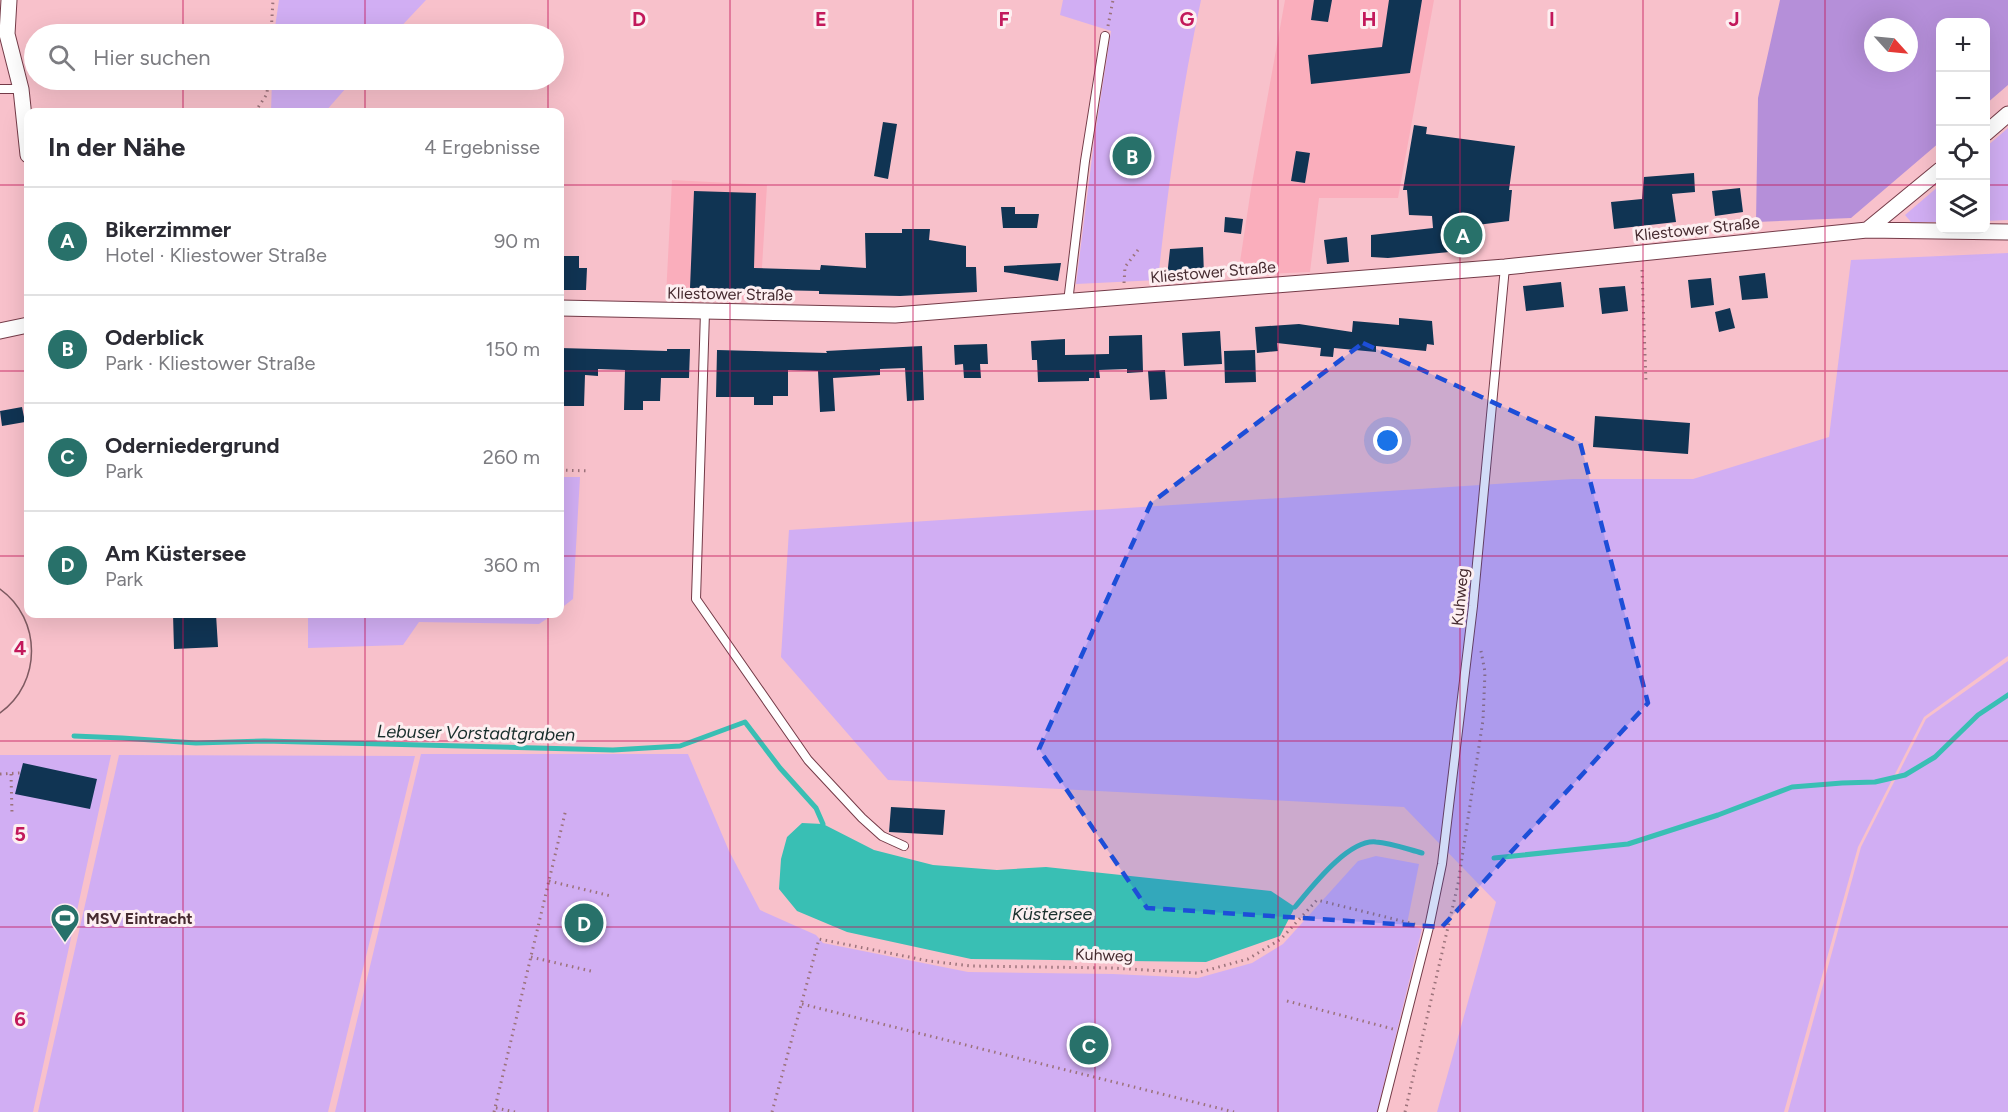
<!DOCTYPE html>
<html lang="de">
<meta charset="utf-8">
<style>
:root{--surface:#fff;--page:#f2f2f3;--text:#2b2b33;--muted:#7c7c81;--line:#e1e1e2;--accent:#28716a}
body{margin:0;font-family:Figtree,sans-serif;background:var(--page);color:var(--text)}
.controls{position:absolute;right:18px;top:18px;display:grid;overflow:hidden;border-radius:12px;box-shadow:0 6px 24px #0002}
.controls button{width:54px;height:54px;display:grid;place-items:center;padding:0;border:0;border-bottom:2px solid var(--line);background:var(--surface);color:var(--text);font:30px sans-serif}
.compass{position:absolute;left:1864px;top:18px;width:54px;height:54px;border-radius:50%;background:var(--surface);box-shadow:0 6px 24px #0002;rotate:117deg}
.you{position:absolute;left:1388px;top:441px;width:21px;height:21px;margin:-15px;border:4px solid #fff;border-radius:50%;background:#1a73e8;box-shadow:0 0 0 9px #1a73e833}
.badge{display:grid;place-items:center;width:39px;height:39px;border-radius:50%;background:var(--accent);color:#fff;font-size:20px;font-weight:700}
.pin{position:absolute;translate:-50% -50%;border:3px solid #fff;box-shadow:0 2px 6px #0006}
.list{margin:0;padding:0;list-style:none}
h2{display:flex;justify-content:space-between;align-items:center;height:78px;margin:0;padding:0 24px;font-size:26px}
h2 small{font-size:20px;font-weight:400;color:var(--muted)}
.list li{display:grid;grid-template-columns:39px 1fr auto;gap:18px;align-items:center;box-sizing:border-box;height:108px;padding:0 24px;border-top:2px solid var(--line)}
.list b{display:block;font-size:22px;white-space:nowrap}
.list p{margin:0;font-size:20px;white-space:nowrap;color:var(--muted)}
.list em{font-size:20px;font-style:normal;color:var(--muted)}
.icon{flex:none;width:33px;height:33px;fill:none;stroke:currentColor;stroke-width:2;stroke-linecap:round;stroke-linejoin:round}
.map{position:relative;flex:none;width:2008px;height:1112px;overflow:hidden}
.search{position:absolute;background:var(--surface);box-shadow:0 6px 24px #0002;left:24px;top:24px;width:540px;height:66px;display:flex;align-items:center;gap:15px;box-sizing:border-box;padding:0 21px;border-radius:33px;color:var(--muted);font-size:22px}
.panel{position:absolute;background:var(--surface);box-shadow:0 6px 24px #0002;left:24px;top:108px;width:540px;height:510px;border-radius:12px}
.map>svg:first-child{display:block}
.built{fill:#faaebc}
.green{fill:#d1aef3}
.forest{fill:#b58fd9;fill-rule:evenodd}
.water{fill:#39bfb4}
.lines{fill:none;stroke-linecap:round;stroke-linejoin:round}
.stream{stroke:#39bfb4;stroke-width:5}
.building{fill:#103453}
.lane-casing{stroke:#743b48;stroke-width:10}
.street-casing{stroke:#743b48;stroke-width:17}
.path{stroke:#9b727a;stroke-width:3;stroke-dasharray:1.5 4.5;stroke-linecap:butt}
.lane{stroke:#fff;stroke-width:8}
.street{stroke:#fff;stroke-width:15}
.tram{stroke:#7e5a61;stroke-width:1.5}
.marked{fill:#1d4ed8;fill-opacity:0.2;stroke:#1d4ed8;stroke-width:4.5;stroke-dasharray:12 8;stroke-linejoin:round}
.grid{fill:none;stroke:#c2185b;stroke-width:1.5;stroke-opacity:0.55}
.labels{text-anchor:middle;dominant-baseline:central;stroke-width:6;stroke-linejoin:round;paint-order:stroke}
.street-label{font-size:16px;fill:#462b30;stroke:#fdeff1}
.poi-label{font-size:16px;font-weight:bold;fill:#462b30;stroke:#fdeff1;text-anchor:start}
.water-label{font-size:18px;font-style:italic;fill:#182e2c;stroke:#fdeff1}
.grid-label{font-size:20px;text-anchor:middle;font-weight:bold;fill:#c2185b;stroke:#fdeff1;stroke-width:6;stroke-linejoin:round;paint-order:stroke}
</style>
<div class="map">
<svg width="2008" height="1112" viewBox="0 0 2008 1112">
<rect width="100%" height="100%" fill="#f8c1cb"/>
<path class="built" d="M1285 0H1434L1398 198H1319L1310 272 1238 275 1251 189Z
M672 180 767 185 760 300 666 296Z"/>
<path class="green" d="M279 0H426L394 34H274Z
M1063 0H1201C1181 93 1168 186 1158 280L1076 284 1095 134 1111 31 1060 15Z
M272 80H353L325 112H271Z
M2008 128V220L1986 221V147Z
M1940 185V222H1911L1905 215Z
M2008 253V656L1924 717 1858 847 1784 1112H1437L1496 902 1404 807 888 780 781 657 789 530 1573 479H1693L1829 437 1851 260Z
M560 477H580L573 599 560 609Z
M308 614H554L539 624 419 622 403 645 308 648Z
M2008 661V1112H1788L1861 847 1926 719Z
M421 754H688L729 851 760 910 816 935 823 943 968 972 1113 974 1198 978 1252 963 1283 944 1358 861 1376 856 1419 864 1407 924 1422 929 1377 1112H335Z
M0 755H111L33 1112H0Z
M119 755 415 756 328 1112H38Z"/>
<path class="forest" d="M1780 0H2008V85L1986 104V22H1940V142L1851 218 1756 222 1758 98ZM1873 27H1909V63H1873Z"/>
<path class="water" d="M802 823 823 824 874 850 933 865 997 870 1046 867 1271 891 1295 907 1280 936 1206 962 971 959 847 932 797 911 779 889 781 859 787 837Z"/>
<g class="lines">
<path class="stream" d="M74 736 122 738 196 743 264 741 613 750 680 746 745 722 780 768 816 808 823 824
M1494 858 1628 844 1718 815 1792 787 1842 783 1875 782 1905 775 1935 757 1978 715 2008 695
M1295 907C1311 888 1348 839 1376 842 1391 843 1407 849 1422 853"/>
</g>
<path class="building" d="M1314 0H1332L1328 22 1311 20Z
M1389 0H1422L1410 73 1311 84 1308 55 1382 47Z
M883 122 897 124 888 179 874 176Z
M1414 125 1427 127 1426 134 1515 146 1509 190H1512L1509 221 1477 225 1480 249 1388 258 1371 257V235L1433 228 1432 216 1409 215 1407 190H1403Z
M1296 151 1310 153 1305 183 1291 181Z
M1694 173 1695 192 1672 194 1676 222 1614 229 1611 202 1642 199 1644 177Z
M1740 188 1743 212 1715 216 1712 191Z
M694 191 756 193 754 268 820 270 821 265 866 268 865 233H902V229H930L929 240 966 246V267H976L977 292 900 296 819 294V291L690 288Z
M1001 207H1015V214H1039L1037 228H1003Z
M1225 217 1243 219 1241 234 1224 232Z
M1347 237 1349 262 1327 264 1324 240Z
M1203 247 1204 275 1167 277 1170 249Z
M560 256H579V268H587L586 290H560Z
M1061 263 1058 281 1004 272V266Z
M1765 273 1768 298 1742 300 1739 276Z
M1711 278 1714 305 1691 308 1688 280Z
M1561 282 1564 307 1526 311 1523 286Z
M1625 286 1628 311 1602 314 1599 288Z
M1730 308 1735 328 1719 332 1715 312Z
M1399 318 1432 321 1434 345 1427 344 1426 351 1376 346V352L1334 348 1333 357 1320 356 1321 348 1277 343 1278 351 1257 353 1255 327 1299 324 1352 332 1353 321 1399 325Z
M1220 331 1222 364 1184 366 1182 333Z
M1142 335 1143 372 1127 373V369L1099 370 1100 378H1089V381L1038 382 1037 360H1032L1031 341 1065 339V355L1109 354V336Z
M987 344 988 364H980L981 378H964L963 364 955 365 954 345Z
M922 346 924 400 907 401 905 368 880 369V375L833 378 835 411 820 412 818 371 788 370V396H773V405H754V397H716L717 350 827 353 826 351Z
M560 348 667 351V349H690L689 378H661L660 401H643V410H624L625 370 598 369V376L585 375 584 406H560Z
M1255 350 1256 382 1225 383 1224 351Z
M1165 370 1167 399 1150 400 1148 371Z
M22 407 25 422 2 426 0 411Z
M1595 416 1690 423 1688 454 1593 447Z
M173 614H216L218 647 174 649Z
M23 763 97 779 90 809 15 794Z
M891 807 945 810 943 835 889 832Z"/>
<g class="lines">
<g class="lane-casing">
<path id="lane" d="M0 89H21
M1068 302 1085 161 1105 36
M705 312 696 599 808 760 862 818 882 836 904 846
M1382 1112 1429 927 1442 864 1473 606 1505 267"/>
</g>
<g class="street-casing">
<path id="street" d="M9 0 7 34 21 89 28 155
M1986 133 2008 114
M1867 230 1940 170
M560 308 895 315 1505 267 1867 230 2008 232
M0 331 28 325"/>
</g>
<path class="path" d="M1108 26 1113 0
M271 34 273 0
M255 112 267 94 268 80
M1642 270 1646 383
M1124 283 1125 267 1138 250
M560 470 590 471
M0 774 20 773
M11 774 12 813
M549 881 611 896
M531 957 595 972
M1287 1001 1393 1029
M802 1004 1234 1112
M496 1108 515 1112
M494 1112 566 809
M772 1112 819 939 929 961 971 966 1112 968 1197 973 1248 959 1281 939 1317 900 1418 925
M1405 1112 1458 884 1483 720 1485 672 1481 651"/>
<use href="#lane" class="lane"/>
<use href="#street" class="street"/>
<path class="tram" d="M0 589C42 619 42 683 0 713"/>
</g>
<path class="marked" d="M1363 343 1580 442 1648 703 1442 927 1147 908 1039 749 1151 503Z"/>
<path class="grid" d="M183 0V34M365 0V34M548 0V34M730 0V1112M913 0V1112M1095 0V1112M1278 0V1112M1460 0V1112M1643 0V1112M1825 0V1112M183 80V112M365 80V112M548 80V112M0 185H28M560 185H1940M1986 185H2008M0 371H28M560 371H2008M0 556H28M560 556H2008M183 614V1112M365 614V1112M548 614V1112M0 741H2008M0 927H2008"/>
<defs>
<g id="stadium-pin" transform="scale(1.5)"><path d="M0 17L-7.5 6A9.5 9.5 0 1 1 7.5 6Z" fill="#28716a" stroke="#fdeff1"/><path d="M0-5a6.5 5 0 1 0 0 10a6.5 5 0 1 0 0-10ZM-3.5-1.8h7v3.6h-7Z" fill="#fff"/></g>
</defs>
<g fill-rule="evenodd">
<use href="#stadium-pin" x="65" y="918"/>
</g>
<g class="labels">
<g class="street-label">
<text transform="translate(1697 229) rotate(-6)">Kliestower Straße</text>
<text transform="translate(1213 272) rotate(-5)">Kliestower Straße</text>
<text transform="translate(730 294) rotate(1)">Kliestower Straße</text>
<text transform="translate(1460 597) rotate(-84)">Kuhweg</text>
<text transform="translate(1104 955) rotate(2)">Kuhweg</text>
</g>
<g class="poi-label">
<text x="86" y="918">MSV Eintracht</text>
</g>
<g class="water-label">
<text transform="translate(476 733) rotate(1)">Lebuser Vorstadtgraben</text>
<text x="1052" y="914">Küstersee</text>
</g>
</g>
<g class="grid-label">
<text x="639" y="26">D</text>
<text x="821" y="26">E</text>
<text x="1004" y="26">F</text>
<text x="1187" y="26">G</text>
<text x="1369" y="26">H</text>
<text x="1552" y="26">I</text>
<text x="1734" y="26">J</text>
<text x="20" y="655">4</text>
<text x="20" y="841">5</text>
<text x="20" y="1026">6</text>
</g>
</svg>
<div class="controls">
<button>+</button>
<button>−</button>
<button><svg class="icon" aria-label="locate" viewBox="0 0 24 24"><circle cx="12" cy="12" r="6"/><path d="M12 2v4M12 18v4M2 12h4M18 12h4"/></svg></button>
<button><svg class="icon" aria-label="layers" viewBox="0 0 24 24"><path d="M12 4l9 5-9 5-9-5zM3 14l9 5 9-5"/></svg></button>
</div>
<svg class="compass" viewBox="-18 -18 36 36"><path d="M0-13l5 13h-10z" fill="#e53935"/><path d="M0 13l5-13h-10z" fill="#7c7c81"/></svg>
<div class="you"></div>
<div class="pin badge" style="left:1463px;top:235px">A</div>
<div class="pin badge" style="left:1132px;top:156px">B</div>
<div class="pin badge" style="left:1089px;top:1045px">C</div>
<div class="pin badge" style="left:584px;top:923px">D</div>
<div class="search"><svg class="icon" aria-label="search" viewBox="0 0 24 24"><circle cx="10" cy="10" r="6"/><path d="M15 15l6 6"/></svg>Hier suchen</div>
<section class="panel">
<h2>In der Nähe<small>4 Ergebnisse</small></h2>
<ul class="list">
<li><span class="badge">A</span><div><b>Bikerzimmer</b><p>Hotel · Kliestower Straße</p></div><em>90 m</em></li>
<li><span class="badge">B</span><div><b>Oderblick</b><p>Park · Kliestower Straße</p></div><em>150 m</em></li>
<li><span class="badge">C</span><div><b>Oderniedergrund</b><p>Park</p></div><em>260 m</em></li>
<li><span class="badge">D</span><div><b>Am Küstersee</b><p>Park</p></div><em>360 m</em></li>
</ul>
</section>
</div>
